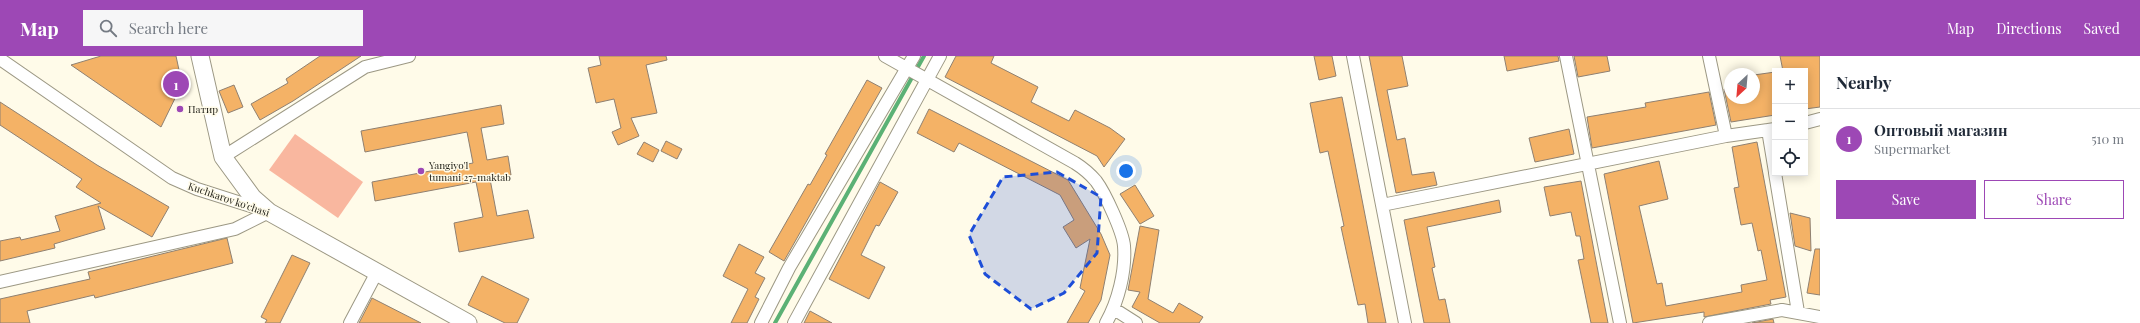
<!DOCTYPE html>
<meta charset="utf-8">
<style>
:root{--surface:#fff;--page:#f6f6f7;--text:#1f2937;--muted:#747a83;--line:#e0e1e3;--accent:#9d48b5}
body{margin:0;font-family:"Playfair Display",serif;background:var(--page);color:var(--text)}
.controls{position:absolute;right:12px;top:12px;display:grid;overflow:hidden;border-radius:0px;box-shadow:0 2px 10px #0003}
.controls button{width:36px;height:36px;display:grid;place-items:center;padding:0;border:0;border-bottom:1px solid var(--line);background:var(--surface);color:var(--text);font:20px sans-serif}
.compass{position:absolute;left:1724px;top:12px;width:36px;height:36px;border-radius:50%;background:var(--surface);box-shadow:0 2px 10px #0003;rotate:206deg}
.you{position:absolute;left:1126px;top:115px;width:14px;height:14px;margin:-10px;border:3px solid #fff;border-radius:50%;background:#1a73e8;box-shadow:0 0 0 6px #1a73e833}
.badge{display:grid;place-items:center;width:26px;height:26px;border-radius:50%;background:var(--accent);color:#fff;font-size:13px;font-weight:700}
.pin{position:absolute;translate:-50% -50%;border:2px solid #fff;box-shadow:0 1px 4px #0006}
.list{margin:0;padding:0;list-style:none}
h2{display:flex;justify-content:space-between;align-items:center;height:52px;margin:0;padding:0 16px;font-size:17px}
h2 small{font-size:13px;font-weight:400;color:var(--muted)}
.list li{display:grid;grid-template-columns:26px 1fr auto;gap:12px;align-items:center;box-sizing:border-box;height:60px;padding:0 16px;border-top:1px solid var(--line)}
.list b{display:block;font-size:15px;white-space:nowrap}
.list p{margin:0;font-size:13px;white-space:nowrap;color:var(--muted)}
.list em{font-size:13px;font-style:normal;color:var(--muted)}
.actions{display:flex;gap:8px;padding:12px 16px}
.actions a{flex:1;padding:9px 0;border:1px solid var(--accent);border-radius:0px;text-align:center;font-size:14px;color:var(--accent)}
.actions .main{background:var(--accent);color:#fff}
.icon{flex:none;width:22px;height:22px;fill:none;stroke:currentColor;stroke-width:2;stroke-linecap:round;stroke-linejoin:round}
.map{position:relative;flex:none;width:1820px;height:267px;overflow:hidden}
header{display:flex;align-items:center;gap:24px;box-sizing:border-box;height:56px;padding:0 20px;background:var(--accent);color:#fff}
header strong{font-size:19px}
nav{display:flex;gap:22px;margin-inline-start:auto;font-size:14px}
.search{width:280px;height:36px;background:var(--page);display:flex;align-items:center;gap:10px;box-sizing:border-box;padding:0 14px;border-radius:0px;color:var(--muted);font-size:15px}
main{display:flex}
aside{flex:1;background:var(--surface)}
.map>svg:first-child{display:block}
.green{fill:#f9b79f}
.lines{fill:none;stroke-linecap:round;stroke-linejoin:round}
.stream{stroke:#5bb175;stroke-width:4}
.building{fill:#f4b266;stroke:#8f8071}
.street-casing{stroke:#9c9884;stroke-width:14}
.secondary-casing{stroke:#9c9884;stroke-width:19}
.street{stroke:#fff;stroke-width:12}
.secondary{stroke:#fff;stroke-width:17}
.marked{fill:#1d4ed8;fill-opacity:0.2;stroke:#1d4ed8;stroke-width:3;stroke-dasharray:8 5;stroke-linejoin:round}
.poi-dot{fill:#9d48b5;stroke:#fffbe9;stroke-width:1.5}
.labels{text-anchor:middle;dominant-baseline:central;stroke-width:3;stroke-linejoin:round;paint-order:stroke}
.poi-label{font-size:10px;fill:#1e1d15;stroke:#fffbe9;text-anchor:start}
.street-label{font-size:10px;fill:#1e1d15;stroke:#fffbe9}
</style>
<header>
<strong>Map</strong>
<div class="search"><svg class="icon" aria-label="search" viewBox="0 0 24 24"><circle cx="10" cy="10" r="6"/><path d="M15 15l6 6"/></svg>Search here</div>
<nav><a>Map</a><a>Directions</a><a>Saved</a></nav>
</header>
<main>
<div class="map">
<svg width="1820" height="267" viewBox="0 0 1820 267">
<rect width="100%" height="100%" fill="#fffbe9"/>
<path class="green" d="M295 78 363 126 338 162 269 114Z"/>
<g class="lines">
<path class="stream" d="M775 267 924 0"/>
</g>
<path class="building" d="M101 0H176L182 28 161 71 71 9Z
M320 0H361L293 45 260 64 251 48 288 27 286 23Z
M599 0H666L667 4 646 9 657 57 631 62 639 80 618 89 612 76 621 72 614 43 596 47 588 12 601 9Z
M956 0H994L991 7 1038 31 1031 46 1069 65 1075 54 1110 72 1125 83 1104 111 1097 100 945 21Z
M1314 0H1332L1336 20 1319 24Z
M1369 0H1402L1408 30 1387 34 1397 84 1405 82 1412 119 1434 116 1437 129 1396 137Z
M1504 0H1558L1559 5 1507 15Z
M1574 0H1607L1610 15 1578 21Z
M1780 0H1820V51L1805 53V15H1783Z
M1775 16V59L1731 66 1724 33 1730 32V42H1754V19Z
M867 24 882 32 784 205 769 196 808 128 810 129 827 99 825 98Z
M234 29 243 51 228 57 219 35Z
M1709 36 1716 69 1592 92 1587 61 1646 51 1645 47Z
M1342 41 1352 92 1386 267H1368L1365 248 1358 249 1341 171 1344 170 1328 95 1320 97 1310 47Z
M0 46 97 109 169 151 152 181 98 150 105 173 54 188 55 192 0 205V185L20 181 21 184 60 175 55 160 101 147 76 131 82 123 0 69Z
M501 49 504 68 481 72 487 104 508 100 511 119 490 123 497 160 528 154 534 182 459 196 454 167 483 161 476 126 375 145 372 126 473 107 467 76 365 96 361 75Z
M929 53 1068 124 1101 178 1110 199 1101 244 1088 267H1067L1085 235 1080 232 1090 183 1076 192 1063 171 1074 164 1060 139 959 87 954 96 917 77Z
M1569 73 1574 98 1535 106 1529 82Z
M666 85 682 93 677 103 661 95Z
M644 86 659 94 653 106 637 98Z
M1757 86 1786 241 1770 244 1771 248 1704 261V256L1633 267 1604 118 1659 105 1668 143 1639 150 1657 228 1662 227 1666 250 1742 236 1741 229 1767 224 1761 194 1758 195 1752 167 1741 169 1734 132 1739 131 1732 91Z
M1581 125 1595 200 1608 267H1591L1578 204 1584 203 1580 180H1576L1571 156 1550 160 1544 131Z
M880 126 898 136 879 170 876 169 861 199 885 211 869 243 829 223Z
M1135 129 1154 160 1140 168 1120 138Z
M1499 144 1501 156 1427 171 1435 211 1432 212 1439 244 1445 243 1450 267H1424L1404 164Z
M1790 157 1810 162 1811 195 1795 190Z
M1140 170 1159 174 1148 243 1173 257 1179 247 1203 261 1199 267H1160L1132 251 1140 236 1128 234Z
M227 182 233 207 95 242 94 239 27 255 30 267H0V243L90 223 88 216Z
M739 188 764 201 755 217 765 222 755 241 759 243 747 267H731L748 233 723 220Z
M1815 193H1820V239L1807 237Z
M292 199 310 207 280 267H265L267 264 261 261Z
M482 220 529 243 517 267H505L468 249Z
M372 242 421 267H359Z
M810 255 832 267H804Z
M1773 263 1774 267H1752Z"/>
<g class="lines">
<g class="street-casing">
<path id="street" d="M885 0 1075 107C1083 112 1090 118 1096 125 1105 137 1123 176 1124 190 1126 215 1118 246 1106 267
M1353 0 1405 267
M1566 0 1620 267
M1709 0 1726 80
M0 3 172 122 197 133 263 154
M1805 67 1820 63
M1768 74 1775 116
M223 101 365 11 409 0
M1775 117 1798 256
M1382 149 1726 80 1775 73
M0 226 235 173 269 156
M1114 253 1136 267
M350 267 377 216
M761 267 789 212 914 0
M794 267 940 0
M1709 267 1782 254 1820 261"/>
</g>
<g class="secondary-casing">
<path id="secondary" d="M200 0 223 101 253 142 269 156 468 267"/>
</g>
<use href="#street" class="street"/>
<use href="#secondary" class="secondary"/>
</g>
<path class="marked" d="M1057 116 1101 141 1097 197 1064 237 1031 253 985 218 969 179 1003 121Z"/>
<g class="poi-dot">
<circle cx="180" cy="53" r="4"/>
<circle cx="421" cy="115" r="4"/>
</g>
<g class="labels">
<g class="poi-label">
<text x="188" y="53">Патир</text>
<text x="429" y="109">Yangiyo'l<tspan x="429" dy="12">tumani 27-maktab</tspan></text>
</g>
<g class="street-label">
<text transform="translate(229 143) rotate(19)">Kuchkarov ko'chasi</text>
</g>
</g>
</svg>
<div class="controls">
<button>+</button>
<button>−</button>
<button><svg class="icon" aria-label="locate" viewBox="0 0 24 24"><circle cx="12" cy="12" r="6"/><path d="M12 2v4M12 18v4M2 12h4M18 12h4"/></svg></button>
</div>
<svg class="compass" viewBox="-18 -18 36 36"><path d="M0-13l5 13h-10z" fill="#e53935"/><path d="M0 13l5-13h-10z" fill="#747a83"/></svg>
<div class="you"></div>
<div class="pin badge" style="left:176px;top:28px">1</div>
</div>
<aside>
<h2>Nearby<small></small></h2>
<ul class="list">
<li><span class="badge">1</span><div><b>Оптовый магазин</b><p>Supermarket</p></div><em>510 m</em></li>
</ul>
<div class="actions"><a class="main">Save</a><a>Share</a></div>
</aside>
</main>
